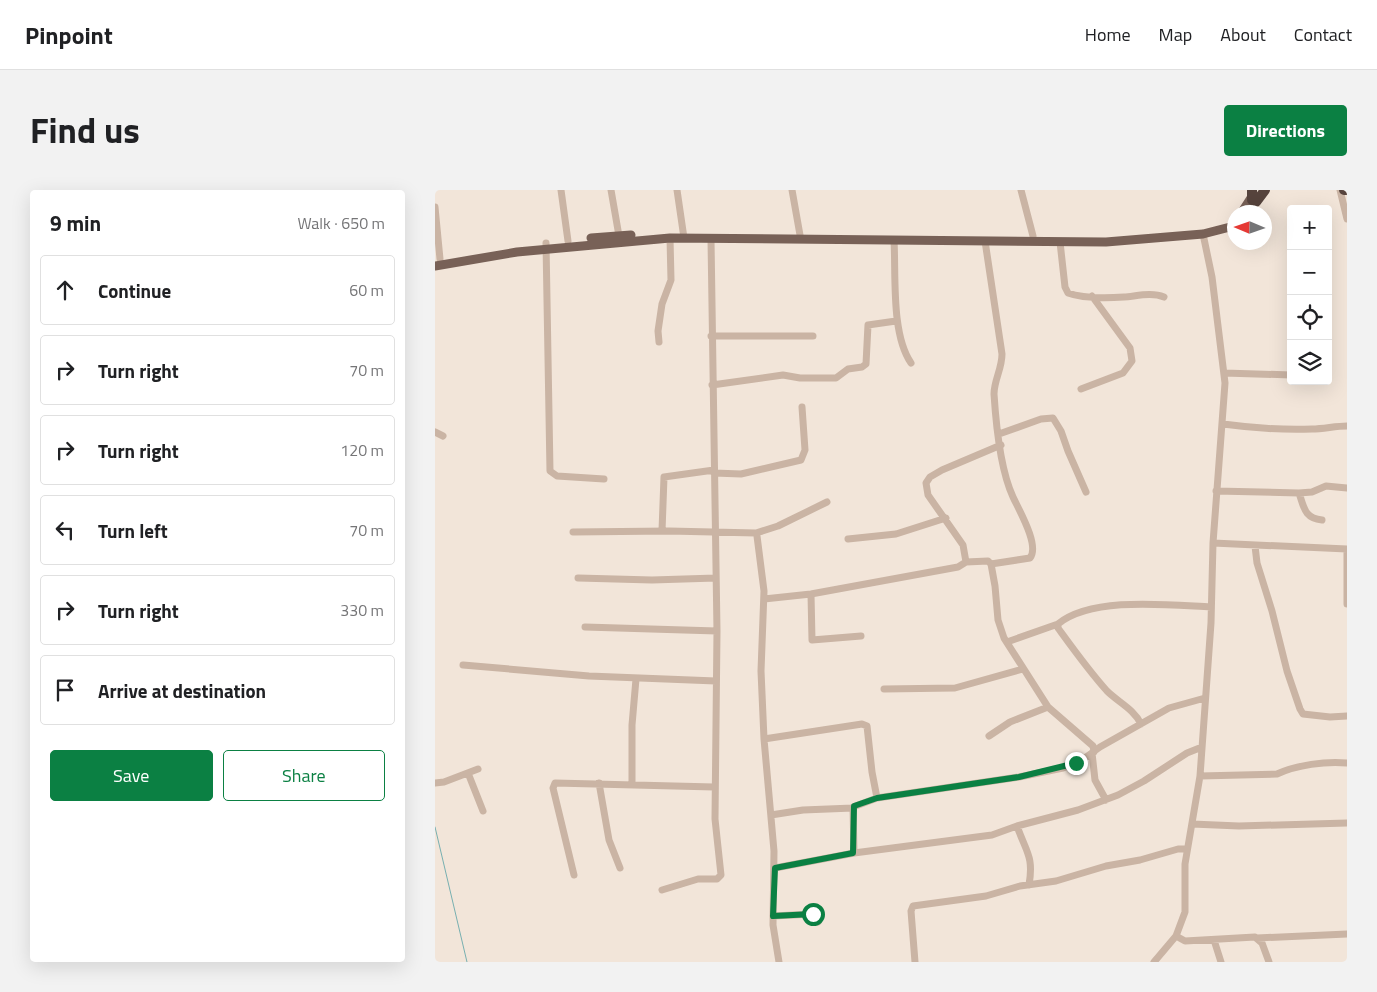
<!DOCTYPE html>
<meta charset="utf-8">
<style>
:root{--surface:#fff;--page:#f2f2f2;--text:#202124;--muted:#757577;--line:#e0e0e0;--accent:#0b8043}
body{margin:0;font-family:"Titillium Web",sans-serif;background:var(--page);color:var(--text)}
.controls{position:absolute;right:15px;top:15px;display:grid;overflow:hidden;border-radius:5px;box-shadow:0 5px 20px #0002}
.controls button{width:45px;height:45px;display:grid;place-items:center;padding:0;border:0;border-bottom:1px solid var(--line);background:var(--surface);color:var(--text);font:25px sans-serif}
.compass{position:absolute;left:792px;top:15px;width:45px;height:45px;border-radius:50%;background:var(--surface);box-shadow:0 5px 20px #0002;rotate:272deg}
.stop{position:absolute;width:15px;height:15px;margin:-11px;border:4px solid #0b8043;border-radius:50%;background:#fff}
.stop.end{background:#0b8043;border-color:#fff;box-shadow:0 1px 5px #0008}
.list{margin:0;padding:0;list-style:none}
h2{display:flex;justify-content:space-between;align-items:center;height:65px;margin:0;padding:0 20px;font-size:21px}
h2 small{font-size:16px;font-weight:400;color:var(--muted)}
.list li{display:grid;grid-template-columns:32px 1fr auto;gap:15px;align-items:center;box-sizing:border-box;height:70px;margin:0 10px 10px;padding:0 10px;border:1px solid var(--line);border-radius:5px}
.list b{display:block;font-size:19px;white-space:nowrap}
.list em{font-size:16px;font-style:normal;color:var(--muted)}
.actions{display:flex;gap:10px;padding:15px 20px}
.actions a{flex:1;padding:11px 0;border:1px solid var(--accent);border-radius:5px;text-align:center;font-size:18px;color:var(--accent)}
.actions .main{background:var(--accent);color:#fff}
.icon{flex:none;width:28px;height:28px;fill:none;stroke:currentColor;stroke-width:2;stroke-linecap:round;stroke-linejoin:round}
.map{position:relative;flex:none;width:912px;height:772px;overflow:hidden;border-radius:5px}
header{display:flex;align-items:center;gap:30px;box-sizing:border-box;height:70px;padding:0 25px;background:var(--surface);border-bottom:1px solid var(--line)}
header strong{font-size:24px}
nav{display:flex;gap:28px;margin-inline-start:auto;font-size:18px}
.intro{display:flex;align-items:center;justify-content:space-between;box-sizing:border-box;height:120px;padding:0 30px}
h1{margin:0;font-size:35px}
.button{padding:12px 22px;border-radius:5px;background:var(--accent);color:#fff;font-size:18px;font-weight:700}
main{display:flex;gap:30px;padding:0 30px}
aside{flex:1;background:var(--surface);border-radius:5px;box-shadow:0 5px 20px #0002}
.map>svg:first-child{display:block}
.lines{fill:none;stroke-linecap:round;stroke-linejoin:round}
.stream{stroke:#77afb0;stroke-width:1}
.minor{stroke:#cab4a4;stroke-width:7}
.major{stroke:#786157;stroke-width:9}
.highway{stroke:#57443d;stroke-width:10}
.route{stroke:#0b8043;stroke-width:6}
</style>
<header>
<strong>Pinpoint</strong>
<nav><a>Home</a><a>Map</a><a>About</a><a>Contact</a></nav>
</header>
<div class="intro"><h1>Find us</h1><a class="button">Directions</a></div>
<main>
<aside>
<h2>9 min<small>Walk · 650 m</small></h2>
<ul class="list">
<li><svg class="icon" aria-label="ahead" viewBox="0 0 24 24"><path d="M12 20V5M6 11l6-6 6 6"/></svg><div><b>Continue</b></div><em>60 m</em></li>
<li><svg class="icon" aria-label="right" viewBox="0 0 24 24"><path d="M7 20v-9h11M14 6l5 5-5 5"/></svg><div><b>Turn right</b></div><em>70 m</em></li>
<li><svg class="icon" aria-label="right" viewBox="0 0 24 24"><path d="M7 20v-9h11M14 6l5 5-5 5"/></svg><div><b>Turn right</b></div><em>120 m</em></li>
<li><svg class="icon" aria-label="left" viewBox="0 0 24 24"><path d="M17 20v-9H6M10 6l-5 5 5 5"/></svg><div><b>Turn left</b></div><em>70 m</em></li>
<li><svg class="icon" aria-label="right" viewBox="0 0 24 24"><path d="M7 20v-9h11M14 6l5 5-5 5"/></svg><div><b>Turn right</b></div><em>330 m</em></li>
<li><svg class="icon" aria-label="arrive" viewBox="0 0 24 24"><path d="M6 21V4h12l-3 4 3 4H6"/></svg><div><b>Arrive at destination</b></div></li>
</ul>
<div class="actions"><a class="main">Save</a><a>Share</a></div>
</aside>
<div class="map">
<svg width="912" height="772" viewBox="0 0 912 772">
<rect width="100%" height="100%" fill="#f2e5d9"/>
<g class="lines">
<path class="stream" d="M0 637 32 772"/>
<path class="minor" d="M126 0 133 51
M176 0 184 46
M242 0 249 48
M357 0 365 45
M586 0 598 46
M905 0 912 29
M0 17 5 69
M459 50C461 85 456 144 476 173
M550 51 567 164C567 179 559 190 559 204 561 235 565 279 578 307 584 320 605 356 595 368L556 374
M625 52 630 97 633 103C649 109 673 108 689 107 702 106 717 102 729 107
M111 53 115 281 122 286 169 289
M276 146H378
M224 152 223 141 227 114 236 90 235 48
M789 183 856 185
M277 195 348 185 365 188H401L413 179 427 177 431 174 433 135 461 131
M646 199 688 183 697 171 695 158 657 106
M788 234C817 238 847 240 877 239 889 239 900 236 912 236
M0 242 8 246
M564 244 606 229 618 228 626 241 633 261 651 302
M279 283 306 284 366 270 370 260 367 217
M781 301 864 303 877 302 891 296 912 298
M864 303C869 317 869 328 887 330
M227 341 229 287 279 280
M138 342 234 341 321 343 322 346 329 401 326 481 329 549 339 661 338 735 344 772
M321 343 343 336 392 312
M413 349 461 344 511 328
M778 353 912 359
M820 356 822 373 837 421 852 481 865 519 868 524 895 527 912 526
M912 359V414
M531 372 528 355 493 305 491 293 495 287 507 280 566 255
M143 388 217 390 281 388
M376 404 377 450 426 446
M329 409 376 404 523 377 531 372 553 371 556 374 560 396 563 430 569 448 613 517 658 556 659 562
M150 437 282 441
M572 452 623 434
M28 475 154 486 281 491
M449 499 520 498 588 479
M706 534C699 519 683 512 672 501 654 481 639 460 623 438V434C657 406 734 415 776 417
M554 546 575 532 613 517
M329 549 427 534 432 536 437 582 442 608 418 617 419 663
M657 563 660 590 671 610
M33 583 48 621
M765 586 842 584C862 575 890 571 912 573
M0 593 9 592 43 579
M164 593 174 650 185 678
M197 595V535L201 489
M442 608 584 587 628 578 647 570 665 557 734 518 770 508
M336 625 368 620 418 618
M757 634 804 636 912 633
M582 636C591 662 599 666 594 695
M340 678 419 663 557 645 582 636 643 620 683 605 709 591 752 563 767 557
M139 685 118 598 120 593 279 597
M227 700 263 689H282L286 685 280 629 282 441 276 49
M338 726 378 724 383 732
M741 746 750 751 820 747 827 753 834 772
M822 748 912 744
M779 750 786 772
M480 772 476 721 478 716 551 706 585 696 621 691 671 676 705 670 743 659H752
M719 772 741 746 750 722V674L765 586 776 433 778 353 790 193 777 87 768 44"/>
<path class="major" d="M807 22 818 5
M156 48 196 45
M0 76 82 62 235 48 671 52 768 44 799 36"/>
<path class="highway" d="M817 0V10
M909 0H912
M821 12 830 0"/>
</g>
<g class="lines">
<path class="route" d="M378 724 338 726 340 678 418 663 419 616 442 608 584 587 641 573"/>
</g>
</svg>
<div class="controls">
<button>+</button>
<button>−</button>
<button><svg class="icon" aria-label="locate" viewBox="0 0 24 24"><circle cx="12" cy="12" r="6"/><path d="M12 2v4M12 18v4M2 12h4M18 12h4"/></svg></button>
<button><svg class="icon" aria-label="layers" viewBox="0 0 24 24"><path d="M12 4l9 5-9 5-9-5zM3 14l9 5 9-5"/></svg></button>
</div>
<svg class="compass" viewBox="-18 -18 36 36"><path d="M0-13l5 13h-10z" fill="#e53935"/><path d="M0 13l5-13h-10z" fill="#757577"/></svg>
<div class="stop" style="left:378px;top:724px"></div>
<div class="stop end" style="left:641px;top:573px"></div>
</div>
</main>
